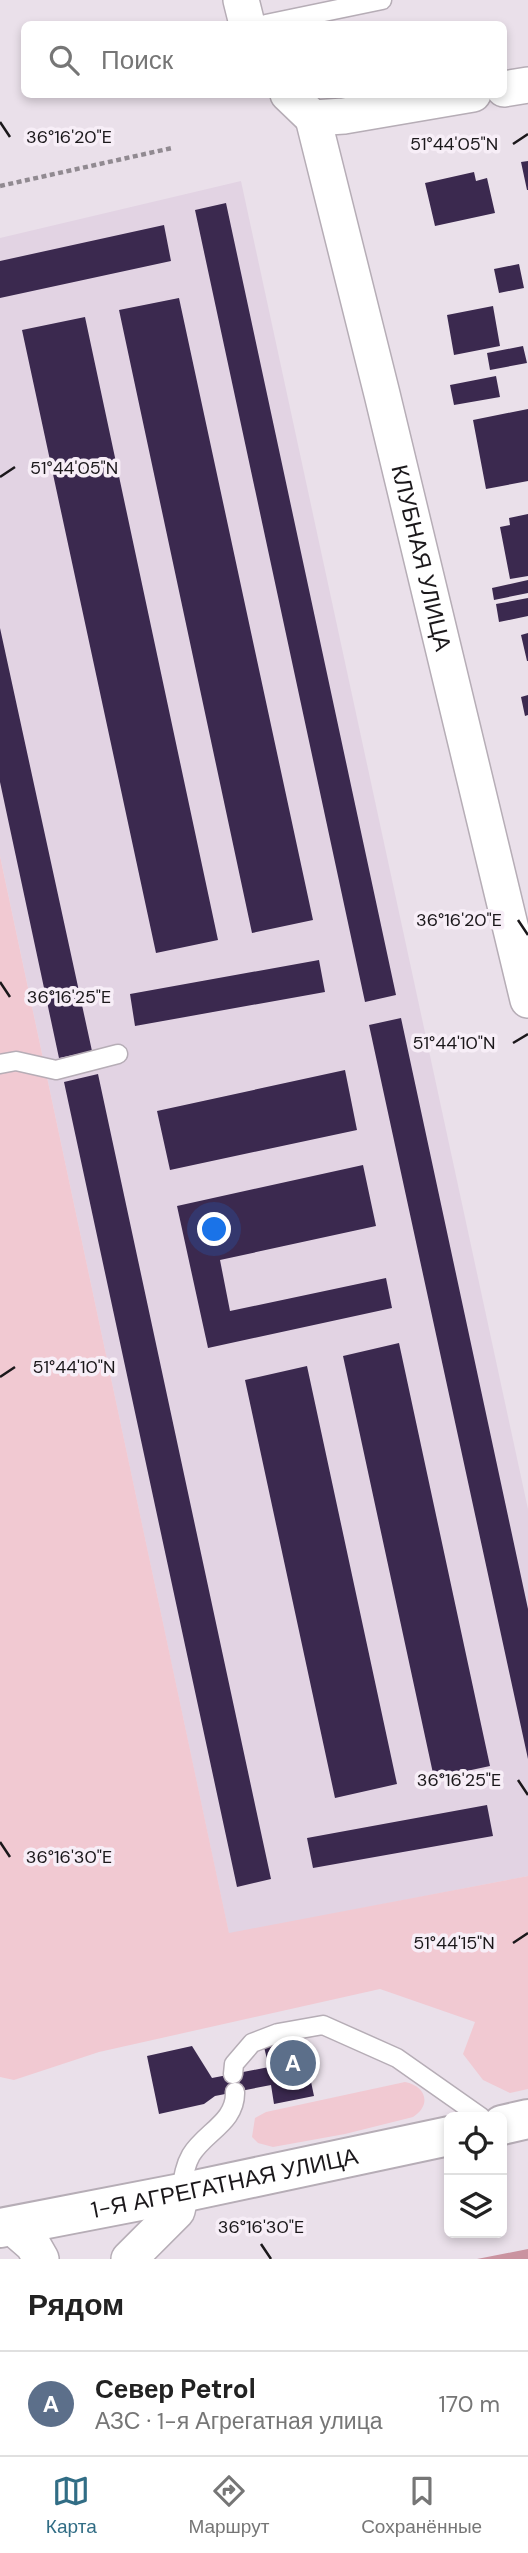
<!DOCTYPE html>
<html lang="ru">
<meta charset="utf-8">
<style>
:root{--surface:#fff;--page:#f6f6f6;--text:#222;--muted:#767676;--line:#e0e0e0;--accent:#316d85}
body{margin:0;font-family:"DM Sans",sans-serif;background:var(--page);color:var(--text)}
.controls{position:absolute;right:21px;bottom:21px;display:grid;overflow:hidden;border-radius:10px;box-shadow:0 4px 10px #0003}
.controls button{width:63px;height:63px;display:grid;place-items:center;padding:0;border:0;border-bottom:2px solid var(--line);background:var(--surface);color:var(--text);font:35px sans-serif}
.you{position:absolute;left:215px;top:1230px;width:24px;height:24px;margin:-18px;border:5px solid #fff;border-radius:50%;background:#1a73e8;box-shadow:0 0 0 10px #1a73e833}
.badge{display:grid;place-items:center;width:46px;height:46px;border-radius:50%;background:var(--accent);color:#fff;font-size:23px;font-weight:700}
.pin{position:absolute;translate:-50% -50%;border:4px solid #fff;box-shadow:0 2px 7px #0006}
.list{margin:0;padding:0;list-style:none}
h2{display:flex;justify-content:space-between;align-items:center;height:91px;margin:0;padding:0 28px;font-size:30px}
h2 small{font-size:23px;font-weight:400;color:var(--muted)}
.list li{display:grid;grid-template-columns:46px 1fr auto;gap:21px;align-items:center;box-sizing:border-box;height:105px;padding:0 28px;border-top:2px solid var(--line)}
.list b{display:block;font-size:26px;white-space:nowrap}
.list p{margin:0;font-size:23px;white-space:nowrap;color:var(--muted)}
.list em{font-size:23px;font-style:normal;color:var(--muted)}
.icon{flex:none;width:38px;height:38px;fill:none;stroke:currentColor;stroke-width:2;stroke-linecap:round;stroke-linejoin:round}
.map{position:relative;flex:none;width:528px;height:2259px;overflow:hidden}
.search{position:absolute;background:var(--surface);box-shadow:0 4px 10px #0003;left:21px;right:21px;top:21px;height:77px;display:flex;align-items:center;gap:18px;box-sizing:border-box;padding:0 24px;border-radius:10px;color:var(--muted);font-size:26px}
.sheet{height:196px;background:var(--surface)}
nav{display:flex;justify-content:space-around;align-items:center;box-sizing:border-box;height:98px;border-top:2px solid var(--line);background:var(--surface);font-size:19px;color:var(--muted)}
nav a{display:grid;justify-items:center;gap:4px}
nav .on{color:var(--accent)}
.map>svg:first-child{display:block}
.built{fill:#e2d3e3}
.green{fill:#f1c9d2}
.forest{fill:#ca93a0}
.building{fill:#3b294f}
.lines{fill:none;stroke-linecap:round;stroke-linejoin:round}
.service-casing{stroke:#b6adb6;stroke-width:21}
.minor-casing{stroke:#b6adb6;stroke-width:38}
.primary-casing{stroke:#b6adb6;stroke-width:42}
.path{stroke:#918a91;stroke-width:4.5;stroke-dasharray:5 3.5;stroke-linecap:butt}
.service{stroke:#fff;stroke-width:18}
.minor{stroke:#fff;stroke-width:35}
.primary{stroke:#fff;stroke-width:38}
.ticks{fill:none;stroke:#1b181b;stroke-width:2.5}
.labels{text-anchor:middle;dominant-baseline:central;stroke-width:7;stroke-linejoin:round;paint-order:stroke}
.street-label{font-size:23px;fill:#1b181b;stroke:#f7eef7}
.ticks-label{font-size:18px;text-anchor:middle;fill:#1b181b;stroke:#f7eef7;stroke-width:7;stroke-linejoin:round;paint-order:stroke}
</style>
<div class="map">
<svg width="528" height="2259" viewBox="0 0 528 2259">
<rect width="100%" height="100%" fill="#eae0ea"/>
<path class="built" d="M241 181 528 1509V1876L229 1934 0 856V238Z"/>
<path class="green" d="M0 856 229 1933 528 1876V2089L510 2093 483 2080 463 2054 475 2022 380 1989 99 2052 14 2080 0 2077Z
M405 2082C426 2086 432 2105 413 2117L345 2134 273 2147 258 2143 252 2137 255 2118 266 2112Z"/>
<path class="forest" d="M528 2249V2259H477Z"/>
<path class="building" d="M528 161V190H527L521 162Z
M474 172 476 181 487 178 495 213 435 226 425 183Z
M226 203 396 995 365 1002 195 210Z
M164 225 171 261 0 298V261Z
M519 264 524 288 499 293 494 269Z
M179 298 313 920 252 933 119 310Z
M493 306 500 346 454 355 447 315Z
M85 317 218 940 156 953 22 330Z
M523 346 527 363 490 370 487 353Z
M496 376 500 397 454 405 450 385Z
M528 409V481L486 489 473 420Z
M528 514V576L510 579 500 527 510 525 509 518Z
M528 580V593L494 600 492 588Z
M528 598V616L499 622 496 604Z
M0 628 92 1051 59 1058 0 782Z
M528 633V661H527L521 635Z
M528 695V715L525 716 521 697Z
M319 960 325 992 135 1026 130 994Z
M401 1018 528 1609V1759L369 1025Z
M345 1070 357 1130 170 1170 157 1111Z
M98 1074 271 1879 237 1887 64 1082Z
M363 1165 376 1226 220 1260 230 1311 386 1278 392 1308 208 1348 177 1206Z
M399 1343 490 1766 434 1778 343 1356Z
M307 1366 397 1784 335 1798 245 1380Z
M487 1805 493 1836 313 1868 307 1838Z
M302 2039 314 2096 274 2104 271 2085 215 2096 204 2104 159 2114 147 2056 192 2046 212 2078 269 2067 264 2047Z"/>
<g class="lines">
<g class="service-casing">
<path id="service" d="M266 24 382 0
M0 1064 16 1061 56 1070 118 1054
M233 2074 234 2064 252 2043 278 2033 323 2025 397 2058 481 2117
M181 2193C183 2180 184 2167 191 2155 205 2132 236 2122 235 2092"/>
</g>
<g class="minor-casing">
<g id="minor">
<path d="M241 0 247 24"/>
<path d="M504 89 528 85"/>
<path d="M288 94 313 118 344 116 473 94"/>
<path id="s1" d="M313 118 382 394 528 1000"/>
<path d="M11 2226 33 2245 41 2259"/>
<path d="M129 2259 177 2211 181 2193"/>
</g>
</g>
<g class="primary-casing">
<g id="primary">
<path d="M502 2125 528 2119"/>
<path id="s2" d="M0 2228 181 2193 449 2136"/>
</g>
</g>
<path class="path" d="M0 186 172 148"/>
<use href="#service" class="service"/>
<use href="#minor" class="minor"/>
<use href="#primary" class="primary"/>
</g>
<path class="ticks" d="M0 122 10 137M513 144 528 134M0 477 15 467M518 920 528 935M0 982 10 997M513 1043 528 1034M0 1377 15 1367M518 1780 528 1795M0 1842 10 1857M513 1943 528 1933M261 2244 271 2259"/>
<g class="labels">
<g class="street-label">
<text stroke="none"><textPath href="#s1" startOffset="453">КЛУБНАЯ УЛИЦА</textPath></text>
<text stroke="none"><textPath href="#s2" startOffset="229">1-Я АГРЕГАТНАЯ УЛИЦА</textPath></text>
</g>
</g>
<g class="ticks-label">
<text x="69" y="143">36°16'20"E</text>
<text x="454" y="150">51°44'05"N</text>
<text x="74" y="474">51°44'05"N</text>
<text x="459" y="926">36°16'20"E</text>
<text x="69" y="1003">36°16'25"E</text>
<text x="454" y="1049">51°44'10"N</text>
<text x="74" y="1373">51°44'10"N</text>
<text x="459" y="1786">36°16'25"E</text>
<text x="69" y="1863">36°16'30"E</text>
<text x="454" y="1949">51°44'15"N</text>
<text x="261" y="2233">36°16'30"E</text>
</g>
</svg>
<div class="controls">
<button><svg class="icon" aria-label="locate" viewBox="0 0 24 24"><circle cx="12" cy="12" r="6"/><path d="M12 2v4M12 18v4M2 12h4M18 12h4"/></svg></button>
<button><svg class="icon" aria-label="layers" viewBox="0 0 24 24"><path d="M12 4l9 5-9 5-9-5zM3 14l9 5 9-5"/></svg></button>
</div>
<div class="you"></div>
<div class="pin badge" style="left:293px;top:2063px;background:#5c6f8a">A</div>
<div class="search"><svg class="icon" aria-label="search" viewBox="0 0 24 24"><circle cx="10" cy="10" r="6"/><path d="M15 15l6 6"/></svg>Поиск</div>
</div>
<section class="sheet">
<h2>Рядом<small></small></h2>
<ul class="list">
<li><span class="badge" style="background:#5c6f8a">A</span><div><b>Север Petrol</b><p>АЗС · 1-я Агрегатная улица</p></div><em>170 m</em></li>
</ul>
</section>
<nav>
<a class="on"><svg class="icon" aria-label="map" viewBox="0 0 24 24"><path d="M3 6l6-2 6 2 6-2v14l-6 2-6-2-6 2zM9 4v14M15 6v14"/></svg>Карта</a>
<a><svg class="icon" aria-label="directions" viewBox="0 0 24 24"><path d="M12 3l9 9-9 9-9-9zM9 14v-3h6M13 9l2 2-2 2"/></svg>Маршрут</a>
<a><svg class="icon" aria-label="saved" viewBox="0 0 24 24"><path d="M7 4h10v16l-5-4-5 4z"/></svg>Сохранённые</a>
</nav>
